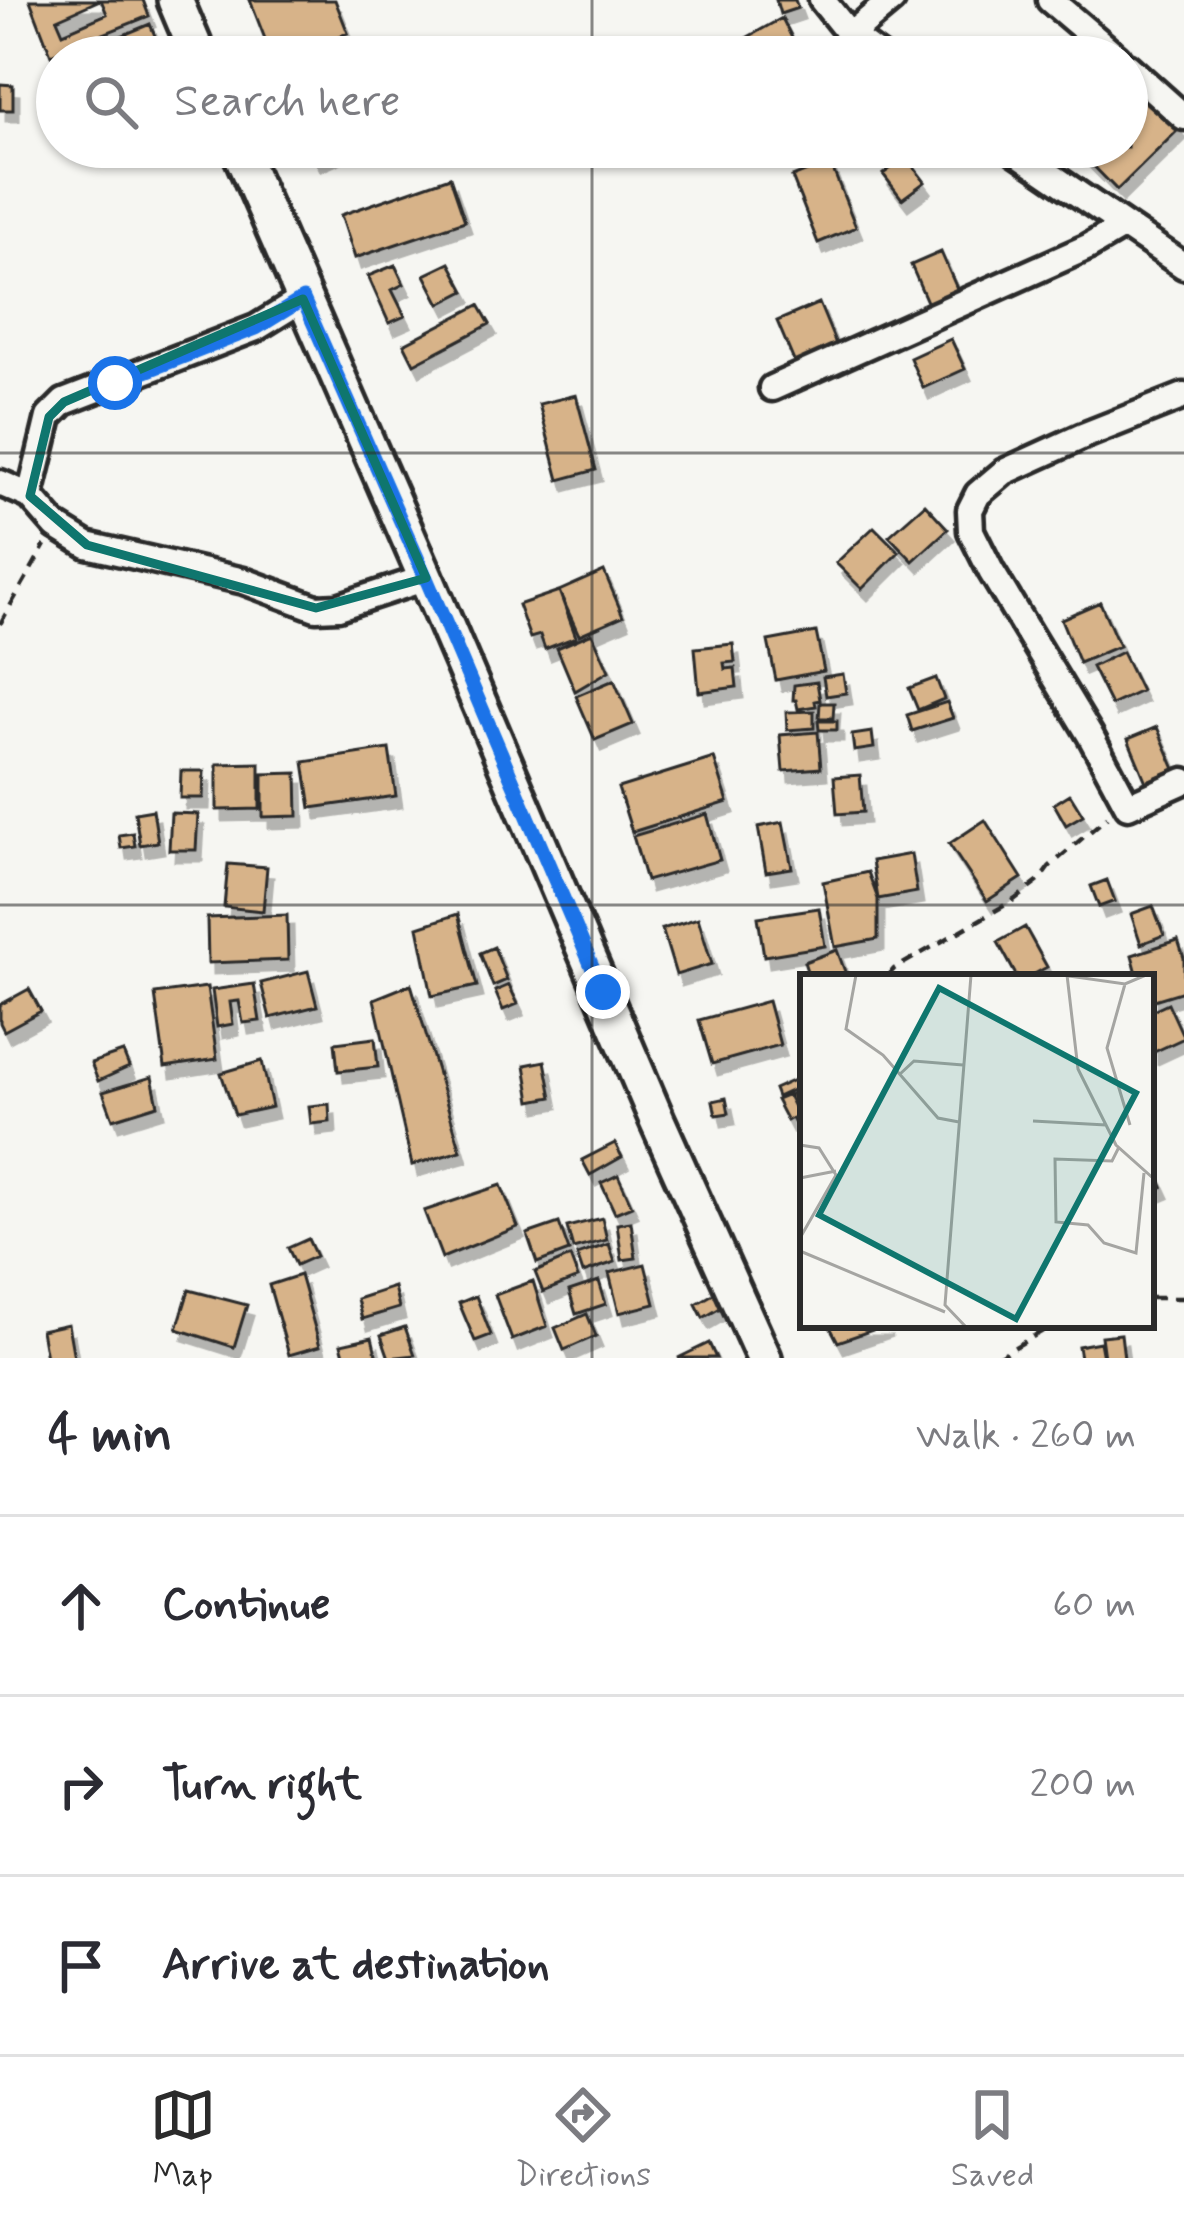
<!DOCTYPE html>
<meta charset="utf-8">
<style>
:root{--surface:#fff;--page:#f2f2f3;--text:#2b2b33;--muted:#7c7c81;--line:#e1e1e2;--accent:#2b2b2b}
body{margin:0;font-family:Mynerve,sans-serif;background:var(--page);color:var(--text)}
.stop{position:absolute;width:36px;height:36px;margin:-27px;border:9px solid #1a73e8;border-radius:50%;background:#fff}
.stop.end{background:#1a73e8;border-color:#fff;box-shadow:0 3px 12px #0008}
.list{margin:0;padding:0;list-style:none}
h2{display:flex;justify-content:space-between;align-items:center;height:156px;margin:0;padding:0 48px;font-size:51px}
h2 small{font-size:39px;font-weight:400;color:var(--muted)}
.list li{display:grid;grid-template-columns:78px 1fr auto;gap:36px;align-items:center;box-sizing:border-box;height:180px;padding:0 48px;border-top:3px solid var(--line)}
.list b{display:block;font-size:45px;white-space:nowrap}
.list em{font-size:39px;font-style:normal;color:var(--muted)}
.icon{flex:none;width:66px;height:66px;fill:none;stroke:currentColor;stroke-width:2;stroke-linecap:round;stroke-linejoin:round}
.map{position:relative;flex:none;width:1184px;height:1358px;overflow:hidden}
.search{position:absolute;background:var(--surface);box-shadow:0 3px 9px #0004;left:36px;right:36px;top:36px;height:132px;display:flex;align-items:center;gap:30px;box-sizing:border-box;padding:0 42px;border-radius:66px;color:var(--muted);font-size:45px}
.sheet{height:696px;background:var(--surface)}
nav{display:flex;justify-content:space-around;align-items:center;box-sizing:border-box;height:168px;border-top:3px solid var(--line);background:var(--surface);font-size:33px;color:var(--muted)}
nav a{display:grid;justify-items:center;gap:6px}
nav .on{color:var(--accent)}
.map>svg:first-child{display:block}
.building{fill:#d7b389;stroke:#2b2b2b;stroke-width:3;filter:url(#shadow)}
.lines{fill:none;stroke-linecap:round;stroke-linejoin:round}
.minor-casing{stroke:#2b2b2b;stroke-width:33}
.tertiary-casing{stroke:#2b2b2b;stroke-width:42}
.path{stroke:#2b2b2b;stroke-width:4.5;stroke-dasharray:12 9;stroke-linecap:butt}
.minor{stroke:#f6f6f2;stroke-width:24}
.tertiary{stroke:#f6f6f2;stroke-width:33}
.route{stroke:#1a73e8;stroke-width:15}
.marked{fill:none;stroke:#0f766e;stroke-width:9;stroke-linejoin:round}
.grid{fill:none;stroke:#2b2b2b;stroke-width:3;stroke-opacity:0.55}
.inset-road{fill:none;stroke:#a5a5a2;stroke-width:3}
.view{fill:#0f766e;fill-opacity:0.15;stroke:#0f766e;stroke-width:6}
.inset-edge{fill:none;stroke:#2b2b2b;stroke-width:6}
</style>
<div class="map">
<svg width="1184" height="1358" viewBox="0 0 1184 1358">
<defs>
<filter id="shadow"><feDropShadow dx="6" dy="11" stdDeviation="0" flood-color="#0004"/></filter>
</defs>
<rect width="100%" height="100%" fill="#f6f6f2"/>
<filter id="ink" filterUnits="userSpaceOnUse"><feTurbulence type="fractalNoise" baseFrequency=".00833" numOctaves="2"/><feDisplacementMap in="SourceGraphic" scale="24" xChannelSelector="R" yChannelSelector="G"/><feConvolveMatrix kernelMatrix="1 2 1 2 8 2 1 2 1" color-interpolation-filters="sRGB"/></filter>
<g filter="url(#ink)">
<path class="building" d="M30 0H100L57 19 63 33 107 14 101 0H143L149 16 51 55Z
M250 0H335L348 33 286 57H272Z
M776 0H795L798 8 780 14Z
M782 18 792 38 758 57H748L739 42Z
M150 24 164 57H124L116 38Z
M349 38 357 57H304Z
M1135 83 1180 128 1117 190 1075 147H1127V91Z
M0 84 13 85V110H0Z
M309 147H345L315 160Z
M906 157 925 182 902 199 883 174Z
M830 162 856 227 818 243 792 177Z
M450 177 465 221 355 258 341 215Z
M941 252 958 291 928 304 911 265Z
M450 263 465 291 440 304 425 275Z
M395 265 404 284 392 290 405 316 389 323 368 276Z
M819 303 838 349 796 366 777 321Z
M479 305 490 324 414 364 404 344Z
M951 339 965 369 923 388 910 358Z
M576 395 596 470 559 480 539 404Z
M925 504 948 529 913 561 889 536Z
M874 527 899 552 862 589 836 563Z
M604 571 623 616 579 635 559 591Z
M559 591 576 637 545 649 540 635 530 638 518 605Z
M1100 602 1119 646 1079 663 1061 619Z
M816 632 824 671 776 680 768 641Z
M592 633 609 671 575 691 557 648Z
M733 644 735 662 724 663 725 669 735 668 737 687 699 692 695 648Z
M1122 652 1141 691 1111 705 1092 667Z
M843 674 846 693 826 696 823 677Z
M936 678 944 699 918 710 909 688Z
M614 680 633 724 595 740 576 696Z
M817 682 820 700 815 701 816 706 798 709 796 700H793L794 685Z
M947 702 953 718 912 731 907 715Z
M820 703H834L833 718H819Z
M814 711V728L787 730 786 712Z
M818 721H837V730H819Z
M1157 727 1175 769 1146 782 1128 739Z
M818 732 821 768 783 771 780 735Z
M872 732 874 748 854 751 852 735Z
M389 749 396 796 311 808 304 762Z
M714 758 728 802 632 832 618 788Z
M260 763V809L217 810V764Z
M181 771H204L203 798H180Z
M297 773 298 816 263 817V774Z
M860 775 863 812 837 814 834 777Z
M1070 794 1083 815 1066 825 1054 804Z
M153 810 158 842 140 845 135 813Z
M171 813 198 814 196 850H169Z
M707 814 720 860 646 881 633 836Z
M985 820 1022 878 987 901 949 844Z
M783 822 792 868 766 872 758 827Z
M133 833 135 846 121 848 119 835Z
M911 854 917 892 878 899 872 861Z
M228 864 267 867 263 911 224 907Z
M868 872 878 899V939L835 947 823 882Z
M1107 880 1115 901 1099 907 1091 886Z
M1153 906 1164 935 1141 944 1131 914Z
M819 908 825 946 764 956 758 917Z
M458 914 477 986 432 996 418 927Z
M287 915 288 960 208 963 207 918Z
M698 918 712 964 676 975 662 929Z
M1025 927 1047 967 1029 977H1017L998 942Z
M1178 940 1184 958V991L1151 1001V977H1138L1132 955Z
M494 947 507 980 493 986 480 953Z
M837 950 847 977H809L804 962Z
M308 971 317 1006 270 1018 261 983Z
M254 984 260 1021 243 1023 239 1001 230 1002 233 1024 217 1027 212 990Z
M411 984 461 1151 412 1165 374 999Z
M509 985 518 1004 503 1010 495 991Z
M207 987 217 1059 165 1067 155 994Z
M29 989 41 1011 4 1031 0 1023V1005Z
M768 1001 780 1045 712 1064 699 1020Z
M1168 1003 1184 1038 1152 1053 1151 1011Z
M375 1038 378 1067 338 1071 335 1043Z
M123 1052 129 1067 98 1081 91 1063Z
M262 1061 272 1107 235 1115 221 1073Z
M545 1061 552 1097 531 1101 525 1065Z
M803 1076V1088L801 1086 777 1097 774 1089Z
M152 1077 158 1105 113 1119 103 1092Z
M799 1090 803 1099V1112L799 1114 789 1095Z
M788 1095 800 1119 794 1122 792 1118 787 1121 776 1100Z
M726 1098 729 1113 716 1115 713 1101Z
M329 1104 330 1122 311 1124 309 1106Z
M615 1143 622 1157 590 1175 582 1160Z
M1151 1161 1163 1187 1151 1192Z
M618 1175 632 1206 615 1213 601 1183Z
M501 1185 518 1227 442 1258 424 1211Z
M602 1218 607 1240 573 1249 567 1227Z
M631 1222 636 1258 622 1260 617 1224Z
M559 1223 569 1251 537 1263 527 1234Z
M308 1239 316 1256 296 1265 288 1248Z
M609 1244 615 1262 583 1273 577 1255Z
M570 1257 578 1278 543 1292 535 1272Z
M645 1264 655 1304 619 1313 609 1273Z
M300 1275 320 1346 289 1355 269 1285Z
M533 1281 547 1326 512 1340 495 1295Z
M599 1281 606 1304 576 1314 569 1291Z
M394 1287 399 1308 362 1319 357 1299Z
M189 1290 247 1305 234 1347 177 1329Z
M715 1293 722 1307 703 1318 696 1304Z
M476 1296 491 1335 475 1341 459 1303Z
M587 1314 596 1336 564 1350 555 1328Z
M68 1324 74 1358H46L41 1330Z
M829 1325H887L838 1342Z
M405 1327 415 1355 389 1358 381 1335Z
M1121 1334 1124 1358H1104L1101 1336Z
M372 1337 377 1358H345L341 1344Z
M1100 1342 1103 1358H1080L1078 1346Z
M709 1343 716 1358H678Z"/>
<g class="lines">
<g class="minor-casing">
<path id="minor" d="M822 0 850 35 880 57
M1050 0 1117 57
M850 35 892 0
M1127 66 1184 117
M1009 147 1184 266
M772 388 1088 247 1124 226
M1184 396 1083 436 1004 472 978 494 970 510 971 531 991 571 1090 735 1128 806 1184 781
M0 483 30 496 56 526 87 545 244 581 316 608 338 607 426 578
M30 496 49 417 64 402 256 328 303 299"/>
</g>
<g class="tertiary-casing">
<path id="tertiary" d="M175 0 199 57
M238 147 426 578 657 1120 764 1358"/>
</g>
<path class="path" d="M0 624 45 545
M887 977 894 969 1014 900 1039 881 1049 867 1107 817
M1151 1298H1184
M996 1358 1053 1325"/>
<use href="#minor" class="minor"/>
<use href="#tertiary" class="tertiary"/>
</g>
</g>
<g class="lines" filter="url(#ink)">
<path class="route" d="M115 383 256 328 303 299 426 578 603 992"/>
</g>
<path class="marked" d="M303 299 426 578 316 608 87 545 30 496 49 417 64 402Z"/>
<path class="grid" d="M592 0V57M592 147V1358M0 453H1184M0 905H1184"/>
<g transform="translate(800 974)">
<rect width="354" height="354" fill="#f6f6f2"/>
<path class="inset-road" d="M56 1 46 55 83 81 138 144 159 148M267 1 278 95 316 171 354 205M269 2 325 10 346 1M325 10 307 74 330 151M100 100 114 87 163 91M233 147 306 151M0 171 19 174 36 201 0 264M319 173 312 187 255 185 256 248 288 251 304 269 336 279 344 199M0 204 36 197M0 277 145 338M166 353 145 331 171 1"/>
<path class="view" d="M139 14 336 119 216 345 19 241Z"/>
<rect width="354" height="354" class="inset-edge"/>
</g>
</svg>
<div class="stop" style="left:115px;top:383px"></div>
<div class="stop end" style="left:603px;top:992px"></div>
<div class="search"><svg class="icon" aria-label="search" viewBox="0 0 24 24"><circle cx="10" cy="10" r="6"/><path d="M15 15l6 6"/></svg>Search here</div>
</div>
<section class="sheet">
<h2>4 min<small>Walk · 260 m</small></h2>
<ul class="list">
<li><svg class="icon" aria-label="ahead" viewBox="0 0 24 24"><path d="M12 20V5M6 11l6-6 6 6"/></svg><div><b>Continue</b></div><em>60 m</em></li>
<li><svg class="icon" aria-label="right" viewBox="0 0 24 24"><path d="M7 20v-9h11M14 6l5 5-5 5"/></svg><div><b>Turn right</b></div><em>200 m</em></li>
<li><svg class="icon" aria-label="arrive" viewBox="0 0 24 24"><path d="M6 21V4h12l-3 4 3 4H6"/></svg><div><b>Arrive at destination</b></div></li>
</ul>
</section>
<nav>
<a class="on"><svg class="icon" aria-label="map" viewBox="0 0 24 24"><path d="M3 6l6-2 6 2 6-2v14l-6 2-6-2-6 2zM9 4v14M15 6v14"/></svg>Map</a>
<a><svg class="icon" aria-label="directions" viewBox="0 0 24 24"><path d="M12 3l9 9-9 9-9-9zM9 14v-3h6M13 9l2 2-2 2"/></svg>Directions</a>
<a><svg class="icon" aria-label="saved" viewBox="0 0 24 24"><path d="M7 4h10v16l-5-4-5 4z"/></svg>Saved</a>
</nav>
